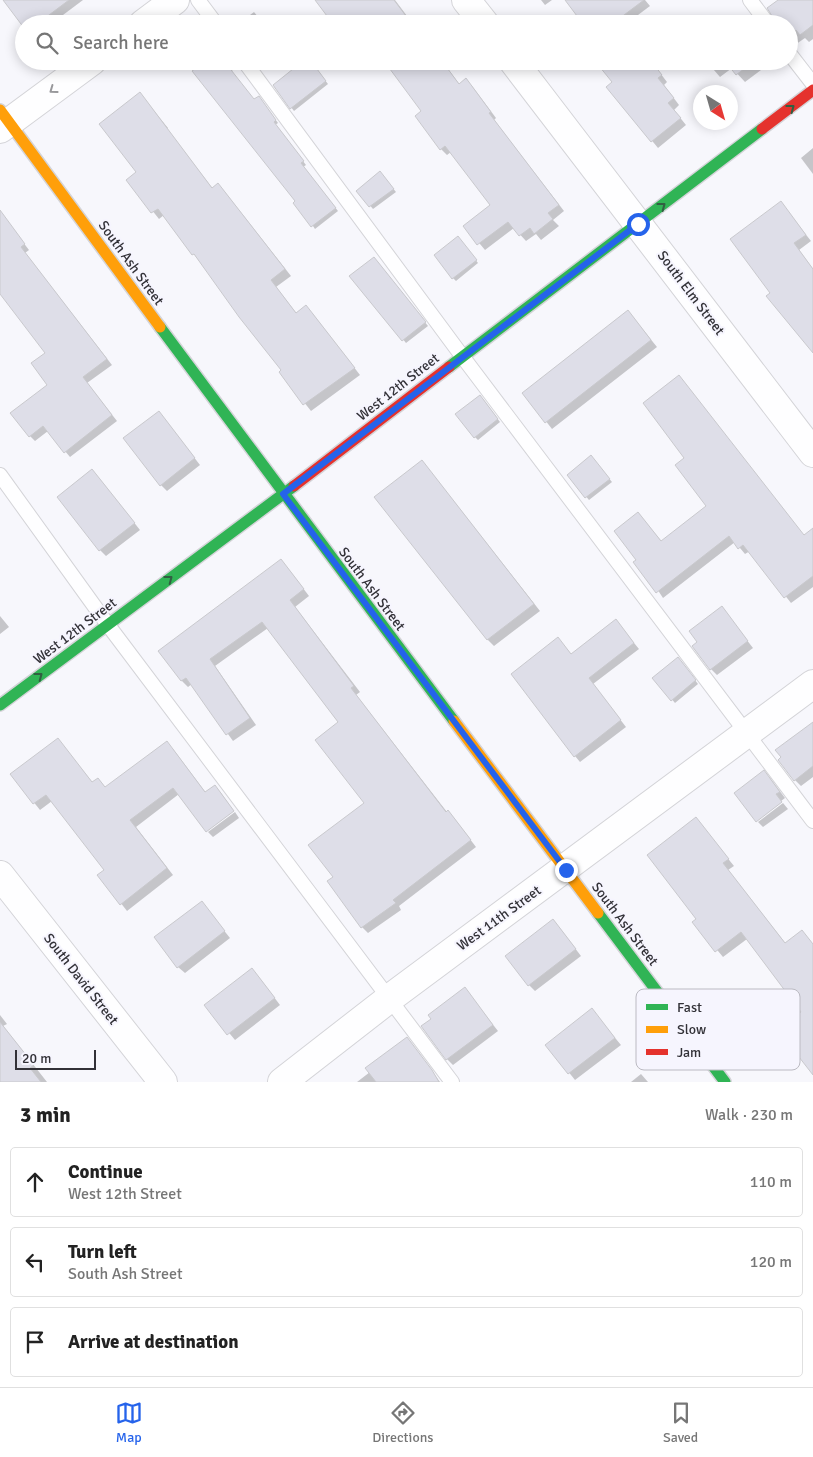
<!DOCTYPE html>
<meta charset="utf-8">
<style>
:root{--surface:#fff;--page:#f6f6f6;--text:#222;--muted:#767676;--line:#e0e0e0;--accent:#2563eb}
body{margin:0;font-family:Signika,sans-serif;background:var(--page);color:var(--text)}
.compass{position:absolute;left:693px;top:85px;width:45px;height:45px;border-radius:50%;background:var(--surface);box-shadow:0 2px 12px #0003;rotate:143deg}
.scale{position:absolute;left:15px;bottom:12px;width:81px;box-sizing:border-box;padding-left:5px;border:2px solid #323137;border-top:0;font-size:14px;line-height:18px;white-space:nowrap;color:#323137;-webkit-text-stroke:4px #f6f5fe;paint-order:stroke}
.stop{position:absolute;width:15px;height:15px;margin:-11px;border:4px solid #2563eb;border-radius:50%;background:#fff}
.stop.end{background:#2563eb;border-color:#fff;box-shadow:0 1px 5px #0008}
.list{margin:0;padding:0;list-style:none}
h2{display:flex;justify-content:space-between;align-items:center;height:65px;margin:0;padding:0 20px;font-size:21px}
h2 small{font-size:16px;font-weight:400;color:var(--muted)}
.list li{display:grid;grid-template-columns:32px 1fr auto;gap:15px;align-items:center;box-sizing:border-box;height:70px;margin:0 10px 10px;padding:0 10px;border:1px solid var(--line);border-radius:5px}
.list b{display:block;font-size:19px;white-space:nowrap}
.list p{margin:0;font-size:16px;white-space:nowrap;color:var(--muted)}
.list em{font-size:16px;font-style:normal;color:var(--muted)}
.icon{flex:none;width:28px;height:28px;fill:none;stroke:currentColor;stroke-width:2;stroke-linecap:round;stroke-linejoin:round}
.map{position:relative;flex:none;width:813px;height:1082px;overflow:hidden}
.search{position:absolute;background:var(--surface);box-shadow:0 2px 12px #0003;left:15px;right:15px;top:15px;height:55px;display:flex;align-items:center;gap:12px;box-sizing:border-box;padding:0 18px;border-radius:28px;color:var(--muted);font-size:19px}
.sheet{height:305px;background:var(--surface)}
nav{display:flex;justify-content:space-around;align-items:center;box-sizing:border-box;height:70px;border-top:1px solid var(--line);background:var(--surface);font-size:14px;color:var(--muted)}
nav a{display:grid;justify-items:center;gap:2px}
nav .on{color:var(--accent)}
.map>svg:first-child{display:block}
.shadow{fill:#0003}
.building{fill:#dedee8;stroke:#c9c9cd}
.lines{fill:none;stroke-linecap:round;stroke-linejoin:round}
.lane-casing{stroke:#d4d4d8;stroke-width:16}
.street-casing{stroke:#d4d4d8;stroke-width:30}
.fast-casing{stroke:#d4d4d8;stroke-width:14}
.slow-casing{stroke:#d4d4d8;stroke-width:14}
.jam-casing{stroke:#d4d4d8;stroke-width:14}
.lane{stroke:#fefeff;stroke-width:14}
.street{stroke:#fefeff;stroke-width:28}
.fast{stroke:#30b455;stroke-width:11}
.slow{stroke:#ff9f0a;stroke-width:11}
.jam{stroke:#e5322d;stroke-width:11}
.oneway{stroke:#98989b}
.oneway2{stroke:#315f42}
.route{stroke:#2563eb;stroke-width:6}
.labels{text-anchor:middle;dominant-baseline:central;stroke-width:4;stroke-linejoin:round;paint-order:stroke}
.street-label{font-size:14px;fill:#323137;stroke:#f6f5fe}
.key{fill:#f6f5fe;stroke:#bbbac2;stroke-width:1}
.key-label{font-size:14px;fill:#323137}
</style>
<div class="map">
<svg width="813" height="1082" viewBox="0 0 813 1082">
<rect width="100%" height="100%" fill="#f7f7fc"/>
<path class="shadow" d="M4 0H83L51 24H24Z
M316 0H395L413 24H334Z
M541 0H552L545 5Z
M567 0H645L650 6 626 24H584Z
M780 0H813V39L809 42 805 38 789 49V24Z
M254 12 264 24H238Z
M748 15 757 24H736Z
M207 61H240L238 66 209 89Z
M310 61 328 84 294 111 274 85Z
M362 61H370L366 65Z
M442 61 460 85 466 80 472 86 496 118 494 120 564 211 553 220 559 226 541 240 536 234 526 241 514 228 485 250 465 226 492 206 451 152 447 155 441 149 423 111Z
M651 61 667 82 664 85 679 105 674 110 686 125 658 148 608 87Z
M706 61H773L745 82 732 68 720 77Z
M140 94 168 128 156 138 186 154 213 189 218 185 224 191 291 276 276 287 297 314 312 313 360 375 311 411 280 372 283 370 164 215 159 219 128 180 138 173Z
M261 100 278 123 275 125 306 165 303 167 338 211 315 229 297 202Z
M813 148V174L801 158Z
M383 176 396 192 373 209 358 191Z
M781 203 811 241 799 250 813 269V351L767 296 771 293Z
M0 212 29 250 25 253 112 365 87 383 117 421 70 457 48 431 35 441 30 436 49 385 47 353 0 292Z
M461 241 478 263 456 281 453 278Z
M376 262 428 326 406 343 351 276Z
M628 311 657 347 552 429 524 393Z
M483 399 500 422 478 440 475 437Z
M159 412 200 465 167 491 161 485Z
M594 460 612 482 589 500 568 475Z
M422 461 540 611 494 646 487 639Z
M98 477 140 530 106 556 100 550Z
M708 506 813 537V587L791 603 750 551 745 554 735 542 663 598 638 560V513L662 542Z
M287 567 309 596 295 607 360 692 356 695 447 812 454 818 476 847 399 906 401 910 368 933 362 927 335 877 365 803 339 723 268 628 215 666 256 725 233 741 192 684 188 687 182 681 160 652Z
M722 608 753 648 717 675 711 669Z
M0 616 9 627 0 634Z
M621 627 639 649 593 684 626 727 580 762 575 756 558 639 572 655Z
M681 662 698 684 675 703 654 678Z
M813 731V777L801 786 795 780Z
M58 740 93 783 98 779 106 788 173 749 206 793H221L233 810 206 830 179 794 136 827 173 875 127 911 99 875 106 870 52 801 40 810 12 775Z
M770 778 785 798 756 820Z
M783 803 788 809 763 827 758 822Z
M235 812 239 818 213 837 208 832Z
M696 819 734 866 728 870 786 944 802 932 813 944V1000L747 939 723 957 694 922 698 919Z
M202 903 230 938 185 973 178 967Z
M559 927 581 956 535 991 529 985Z
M258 976 280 1005 235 1040 206 1005Z
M465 989 498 1031 453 1065 447 1059 432 1019Z
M592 1010 621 1045 575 1080 547 1045Z
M0 1015 7 1024 3 1026 47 1082H0Z
M407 1038 440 1082H357L370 1072Z
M641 1074 648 1082H631Z"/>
<path class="building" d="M3 0H69L37 24H24V28Z
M315 0H394L412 24H333Z
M565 0H644L612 24H583Z
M778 0H813V25L800 35 796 30 789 35V24H777L767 8Z
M205 61H224L254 99 259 96 276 120 274 122 304 161 301 163 336 208 311 227 293 203 295 201 192 71Z
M303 61H311L326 81 290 109 273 85Z
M384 61H442L459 84 466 78 491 112 489 113 559 205 548 213 553 219 534 234 530 228 519 236 508 222 477 245 463 226 490 205 445 146 440 150 415 116 421 111Z
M595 61H651L662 75 658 78 674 98 668 103 681 118 651 142 606 87 612 82Z
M725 61H754L736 75Z
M140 92 212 188 218 183 285 269 271 280 296 313 306 305 355 368 303 405 279 372 281 370 239 317 194 254 192 255 158 209 151 213 126 180 136 172 99 124Z
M380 171 394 189 369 207 356 191Z
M781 201 806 235 794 243 813 269V353L766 296 770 293 730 239Z
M0 210 25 244 21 247 107 359 83 377 112 415 64 453 43 426 29 437 10 413 47 385 31 363 45 353 0 294Z
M458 236 477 260 452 279 434 255Z
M374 257 426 322 402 341 349 276Z
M628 310 651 340 545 423 522 393Z
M679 375 804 535 813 528V576L784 598 743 545 738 549 729 536 656 593 633 562 636 560 614 531 638 512 661 541 706 506 675 465 684 458 643 403Z
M480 395 498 419 474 438 455 414Z
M159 411 195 458 160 486 123 438Z
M591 455 610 479 585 498 567 475Z
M422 460 534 604 487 640 374 497Z
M92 469 135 523 99 551 57 497Z
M281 559 304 589 290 600 354 686 351 688 446 812 448 810 471 840 393 900 396 903 361 928 327 881 333 877 308 845 364 803 315 740 338 722 262 622 210 659 250 718 226 735 186 678 181 681 158 651Z
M722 606 748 641 710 670 692 646 697 642 689 631Z
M616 619 634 643 589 678 621 720 574 757 511 674 558 637 571 654Z
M678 657 696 680 671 701 652 678Z
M813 722V766L794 781 778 760 781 757 775 750Z
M58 738 92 782 98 778 105 787 167 741 205 792 215 785 234 811 206 832 173 788 130 820 167 868 120 905 97 875 104 870 46 795 33 804 10 774Z
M764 770 780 792 776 794 782 802 756 822 734 793Z
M696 817 729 859 723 863 785 943 802 930 813 944V1075L778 1030 801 1012 741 932 715 952 692 922 696 919 647 855Z
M202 901 225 931 177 968 154 937Z
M553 919 576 949 528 986 505 956Z
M252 968 275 998 227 1035 204 1005Z
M465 987 493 1025 446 1060 421 1026 431 1019 428 1015Z
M592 1008 615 1038 568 1074 545 1045Z
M0 1022 34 1065 30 1068 41 1082H0Z
M407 1037 432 1070 439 1082H376L365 1068Z"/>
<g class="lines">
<g class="lane-casing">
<path id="lane" d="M198 0 216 24
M750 0 768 24
M789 53 813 84
M244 61 462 356 813 821
M0 475 108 625 452 1082"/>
</g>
<g class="street-casing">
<path id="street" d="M466 0 485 24
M143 24 175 0
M513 61 813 453
M0 129 92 61
M0 875 163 1082
M282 1082 390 998 813 684"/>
</g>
<g class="fast-casing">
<path id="fast" d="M160 327 454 721
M449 367 762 129
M0 705 294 486
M598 913 725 1082"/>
</g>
<g class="slow-casing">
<path id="slow" d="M0 110 160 327
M454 721 598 913"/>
</g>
<g class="jam-casing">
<path id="jam" d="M762 129 813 90
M294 486 449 367"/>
</g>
<use href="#lane" class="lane"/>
<use href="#street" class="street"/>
<use href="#fast" class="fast"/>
<use href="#slow" class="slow"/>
<use href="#jam" class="jam"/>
</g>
<defs><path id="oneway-chevron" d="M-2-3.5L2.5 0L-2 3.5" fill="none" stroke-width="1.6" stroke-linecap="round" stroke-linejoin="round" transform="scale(1.25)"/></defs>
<use class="oneway" href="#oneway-chevron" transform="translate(53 90) rotate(144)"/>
<g class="oneway2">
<use href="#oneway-chevron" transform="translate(791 108) rotate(-37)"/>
<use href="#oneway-chevron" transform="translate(662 206) rotate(-37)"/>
<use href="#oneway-chevron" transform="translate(169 579) rotate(-37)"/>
<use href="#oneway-chevron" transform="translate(39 676) rotate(-37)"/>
</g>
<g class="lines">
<path class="route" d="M566 870 283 494 638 224"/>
</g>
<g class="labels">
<g class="street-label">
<text transform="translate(131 263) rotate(54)">South Ash Street</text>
<text transform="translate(691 293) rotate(53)">South Elm Street</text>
<text transform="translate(398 387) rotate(-38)">West 12th Street</text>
<text transform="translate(372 589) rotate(53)">South Ash Street</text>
<text transform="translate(75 631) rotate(-37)">West 12th Street</text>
<text transform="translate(499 918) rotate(-36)">West 11th Street</text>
<text transform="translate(625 924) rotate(53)">South Ash Street</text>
<text transform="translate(81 979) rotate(52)">South David Street</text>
</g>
</g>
<rect x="636" y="989" width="164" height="81" rx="8" class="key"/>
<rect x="646" y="1004" width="22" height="6" fill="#30b455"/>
<rect x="646" y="1026" width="22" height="7" fill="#ff9f0a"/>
<rect x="646" y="1049" width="22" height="6" fill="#e5322d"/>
<g class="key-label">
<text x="677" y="1012">Fast</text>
<text x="677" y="1034">Slow</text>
<text x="677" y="1057">Jam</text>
</g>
</svg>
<svg class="compass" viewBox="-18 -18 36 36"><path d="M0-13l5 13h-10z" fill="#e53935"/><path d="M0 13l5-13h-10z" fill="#767676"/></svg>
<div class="scale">20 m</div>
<div class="stop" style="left:638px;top:224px"></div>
<div class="stop end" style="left:566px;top:870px"></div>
<div class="search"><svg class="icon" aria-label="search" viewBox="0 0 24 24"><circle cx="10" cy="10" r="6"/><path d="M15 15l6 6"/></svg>Search here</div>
</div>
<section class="sheet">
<h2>3 min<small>Walk · 230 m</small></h2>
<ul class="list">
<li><svg class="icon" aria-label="ahead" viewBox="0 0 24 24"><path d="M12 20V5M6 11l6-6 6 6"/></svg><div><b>Continue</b><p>West 12th Street</p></div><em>110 m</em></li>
<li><svg class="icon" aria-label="left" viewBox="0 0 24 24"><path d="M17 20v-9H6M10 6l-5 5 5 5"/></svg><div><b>Turn left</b><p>South Ash Street</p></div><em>120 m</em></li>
<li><svg class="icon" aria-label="arrive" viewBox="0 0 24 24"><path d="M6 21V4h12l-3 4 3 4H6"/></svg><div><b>Arrive at destination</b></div></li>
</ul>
</section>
<nav>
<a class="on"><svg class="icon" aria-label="map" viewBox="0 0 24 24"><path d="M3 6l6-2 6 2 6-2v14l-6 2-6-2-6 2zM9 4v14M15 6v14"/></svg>Map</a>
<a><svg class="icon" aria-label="directions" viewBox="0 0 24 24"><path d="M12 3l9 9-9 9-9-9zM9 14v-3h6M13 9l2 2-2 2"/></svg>Directions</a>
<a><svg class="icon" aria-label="saved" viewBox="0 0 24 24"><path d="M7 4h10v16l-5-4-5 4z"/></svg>Saved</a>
</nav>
